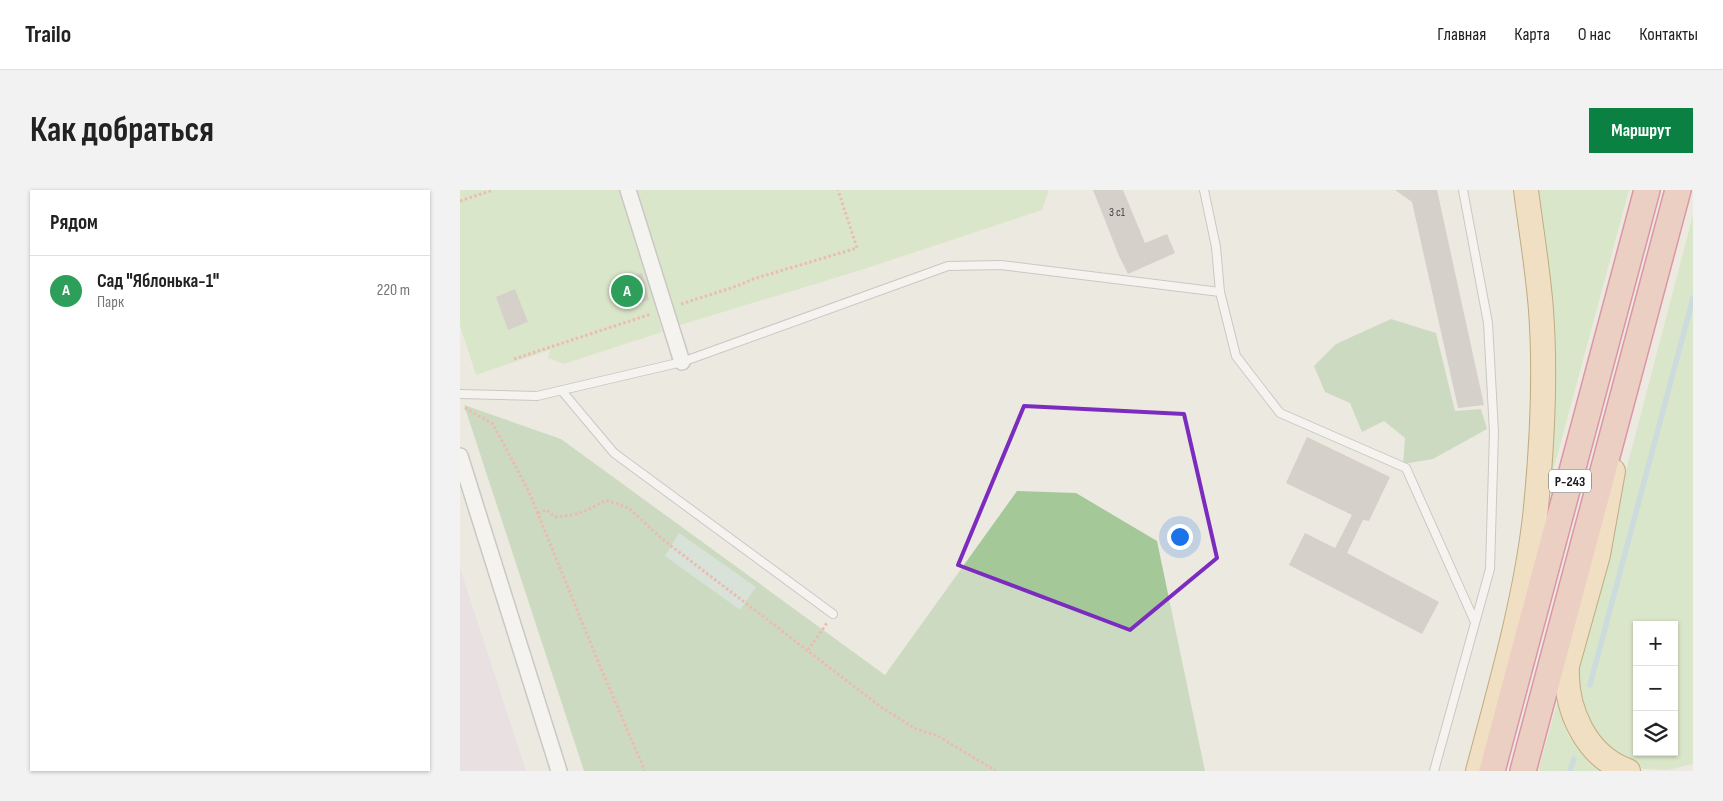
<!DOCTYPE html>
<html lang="ru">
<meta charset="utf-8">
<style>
:root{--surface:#fff;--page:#f2f2f2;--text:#222;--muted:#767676;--line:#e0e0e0;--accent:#0b8043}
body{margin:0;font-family:"Sofia Sans Condensed",sans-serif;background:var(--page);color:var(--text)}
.controls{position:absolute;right:15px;bottom:15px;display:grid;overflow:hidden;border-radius:0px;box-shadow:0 1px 4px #0004}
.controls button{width:45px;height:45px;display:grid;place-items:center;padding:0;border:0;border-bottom:1px solid var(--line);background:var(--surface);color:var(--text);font:25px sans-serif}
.you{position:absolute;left:719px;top:346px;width:18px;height:18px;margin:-12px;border:4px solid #fff;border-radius:50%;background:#1a73e8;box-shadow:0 0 0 8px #1a73e833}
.badge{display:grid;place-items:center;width:32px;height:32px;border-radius:50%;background:var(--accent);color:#fff;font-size:16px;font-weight:700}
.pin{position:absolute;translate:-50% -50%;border:2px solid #fff;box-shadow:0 1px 5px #0006}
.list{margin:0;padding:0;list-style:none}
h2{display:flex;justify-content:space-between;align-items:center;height:65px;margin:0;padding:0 20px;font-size:21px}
h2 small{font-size:16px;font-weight:400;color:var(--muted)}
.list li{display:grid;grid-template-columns:32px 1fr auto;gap:15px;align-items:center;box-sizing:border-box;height:70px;padding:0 20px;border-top:1px solid var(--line)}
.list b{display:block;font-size:19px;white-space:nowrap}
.list p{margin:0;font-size:16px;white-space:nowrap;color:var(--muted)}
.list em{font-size:16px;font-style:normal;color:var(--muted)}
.icon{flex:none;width:28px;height:28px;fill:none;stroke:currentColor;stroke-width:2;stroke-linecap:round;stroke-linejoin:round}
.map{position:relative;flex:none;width:1233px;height:581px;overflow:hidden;border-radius:0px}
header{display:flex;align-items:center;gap:30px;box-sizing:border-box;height:70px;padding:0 25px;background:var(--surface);border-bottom:1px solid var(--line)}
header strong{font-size:24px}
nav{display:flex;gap:28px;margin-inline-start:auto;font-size:18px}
.intro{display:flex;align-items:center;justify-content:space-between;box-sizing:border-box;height:120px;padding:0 30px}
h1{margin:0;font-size:35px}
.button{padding:12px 22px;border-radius:0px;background:var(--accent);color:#fff;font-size:18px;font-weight:700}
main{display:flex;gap:30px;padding:0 30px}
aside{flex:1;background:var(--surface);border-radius:0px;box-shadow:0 1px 4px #0004}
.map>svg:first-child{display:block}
.industrial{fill:#e4d4e1}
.grass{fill:#c4e3aa;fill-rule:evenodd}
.forest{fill:#a5c899}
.wetland{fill:#bfd9ce}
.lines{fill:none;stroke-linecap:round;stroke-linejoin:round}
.stream{stroke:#a5c9d6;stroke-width:5.5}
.building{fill:#b8b2ab}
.service-casing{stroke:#9f9f9f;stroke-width:10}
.minor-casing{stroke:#9f9f9f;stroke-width:18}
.primary-casing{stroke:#86630c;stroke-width:26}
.trunk-casing{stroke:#c7315e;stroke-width:28}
.path{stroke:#ee8270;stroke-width:3;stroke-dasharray:2.5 2.5;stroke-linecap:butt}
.service{stroke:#fff;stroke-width:8}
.minor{stroke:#fff;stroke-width:15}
.primary{stroke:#f3d29e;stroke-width:24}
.trunk{stroke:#e8b09c;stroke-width:25}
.marked{fill:none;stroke:#7b2cbf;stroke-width:4;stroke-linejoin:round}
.labels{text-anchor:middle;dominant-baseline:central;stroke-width:4;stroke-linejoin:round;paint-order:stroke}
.number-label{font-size:12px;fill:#42413f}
.shield{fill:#fff;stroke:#5f5f5f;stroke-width:1}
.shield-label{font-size:14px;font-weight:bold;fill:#1b1b1b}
</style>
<header>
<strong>Trailo</strong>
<nav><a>Главная</a><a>Карта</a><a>О нас</a><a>Контакты</a></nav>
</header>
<div class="intro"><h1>Как добраться</h1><a class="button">Маршрут</a></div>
<main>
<aside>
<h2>Рядом<small></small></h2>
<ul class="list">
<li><span class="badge" style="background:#2e9e5b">A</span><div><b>Сад &quot;Яблонька-1&quot;</b><p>Парк</p></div><em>220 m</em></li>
</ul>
</aside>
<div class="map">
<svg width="1233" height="581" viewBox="0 0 1233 581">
<rect width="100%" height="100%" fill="#ece9e1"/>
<path class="industrial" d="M0 378 66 581H0Z"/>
<path class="grass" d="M0 0H588V3L582 20 401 80 217 136 213 122 198 126 202 142 104 174 88 168 90 160 16 185 0 136Z
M1072 0H1169L1079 333Z
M1233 25V574L1208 580 1184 579 1166 572 1149 562 1128 532 1115 486 1124 441ZM1177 435H1214V562H1177Z
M1097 513 1108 545 1122 564 1142 581H1078Z"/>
<path class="forest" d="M931 129 976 143 995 221 1021 219 1027 239 973 269 943 274 945 248 924 231 902 242 890 213 865 202 854 176 876 154Z
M4 215 101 249 425 485 557 301 616 303 697 351 745 581H124Z"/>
<path class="wetland" d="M219 343 296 397 280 420 205 366Z"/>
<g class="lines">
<path class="stream" d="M1130 495 1233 108
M1110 581 1114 569"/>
</g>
<path class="building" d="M633 0H663L685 53 707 44 715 63 668 84 659 66Z
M935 0H977L1024 215 998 218 952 12Z
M182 83 189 110 169 115 162 89Z
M55 99 68 132 48 140 36 107Z
M847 247 930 287 909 331 903 330 887 363 979 412 962 444 829 375 845 343 875 358 892 325 826 293Z"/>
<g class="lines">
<g class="service-casing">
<path id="service" d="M744 0 756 57 760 102
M102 201 154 263 373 424
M0 204 77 206 222 172 488 76 541 75 760 102 776 166 820 223 946 278 1015 432
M974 581 1030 379 1034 242 1028 133 1003 0"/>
</g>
<g class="minor-casing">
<path id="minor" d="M168 0 222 172
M0 266 99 581"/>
</g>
<g class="primary-casing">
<path id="primary" d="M1153 281 1138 365 1107 476C1105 518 1125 566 1168 581
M1018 581C1040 498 1065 413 1075 327 1082 259 1086 188 1081 120 1078 80 1071 40 1066 0"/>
</g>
<g class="trunk-casing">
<path id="trunk" d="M1032 581 1187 0
M1063 581 1218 0"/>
</g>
<path class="path" d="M0 11 33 0
M221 114 277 96 293 89 397 58 378 0
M54 169 191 124
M5 218 33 234 69 302 142 481 185 581
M78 323 87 320 95 327C119 325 125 322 146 310L169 318 202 349 421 517 456 539 478 546 536 581
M348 460 367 433"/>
<use href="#service" class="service"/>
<use href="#minor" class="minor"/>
<use href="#primary" class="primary"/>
<use href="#trunk" class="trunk"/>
</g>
<path d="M0 0H1233V581H0ZM564 216 724 224 757 368 670 440 498 375Z" fill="#ece9e1" fill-opacity=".55" fill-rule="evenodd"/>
<path class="marked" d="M564 216 724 224 757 368 670 440 498 375Z"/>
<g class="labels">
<g class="number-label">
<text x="657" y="22">3 с1</text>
</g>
<rect class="shield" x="1089" y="279.5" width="42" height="23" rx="4"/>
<g class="shield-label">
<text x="1110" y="291">Р-243</text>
</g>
</g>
</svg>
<div class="controls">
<button>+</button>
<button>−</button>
<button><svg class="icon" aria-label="layers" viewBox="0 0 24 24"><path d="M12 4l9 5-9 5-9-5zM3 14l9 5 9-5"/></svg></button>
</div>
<div class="you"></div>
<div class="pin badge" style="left:167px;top:101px;background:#2e9e5b">A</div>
</div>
</main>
